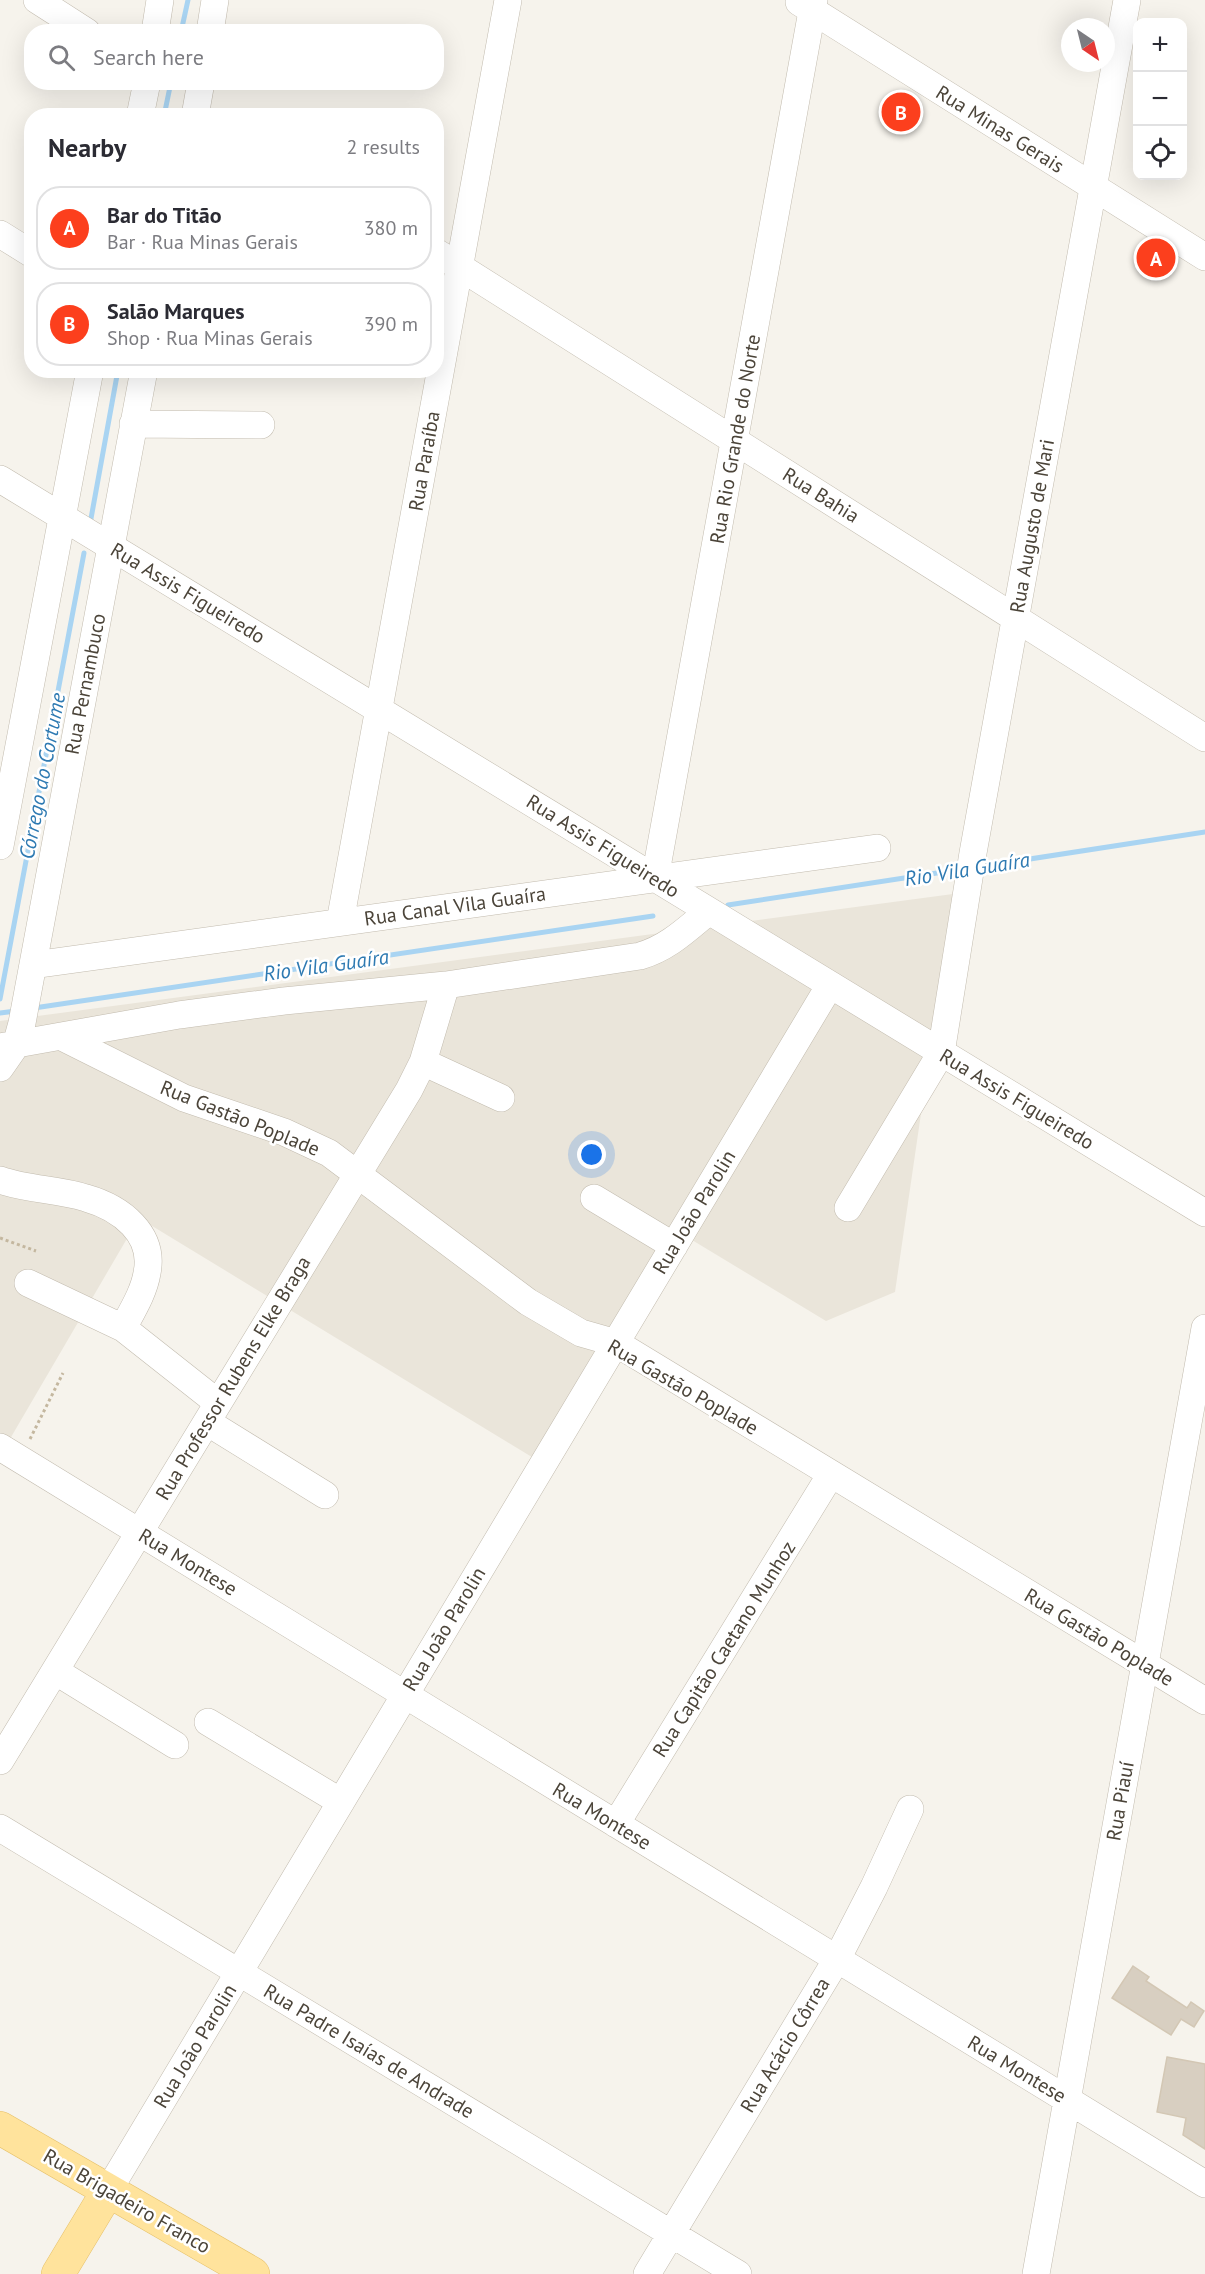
<!DOCTYPE html>
<meta charset="utf-8">
<style>
:root{--surface:#fff;--page:#f7f7f7;--text:#2b2b33;--muted:#7c7c81;--line:#e1e1e2;--accent:#fc3f1d}
body{margin:0;font-family:"PT Sans",sans-serif;background:var(--page);color:var(--text)}
.controls{position:absolute;right:18px;top:18px;display:grid;overflow:hidden;border-radius:12px;box-shadow:0 6px 24px #0002}
.controls button{width:54px;height:54px;display:grid;place-items:center;padding:0;border:0;border-bottom:2px solid var(--line);background:var(--surface);color:var(--text);font:30px sans-serif}
.compass{position:absolute;left:1061px;top:18px;width:54px;height:54px;border-radius:50%;background:var(--surface);box-shadow:0 6px 24px #0002;rotate:145deg}
.you{position:absolute;left:592px;top:1155px;width:21px;height:21px;margin:-15px;border:4px solid #fff;border-radius:50%;background:#1a73e8;box-shadow:0 0 0 9px #1a73e833}
.badge{display:grid;place-items:center;width:39px;height:39px;border-radius:50%;background:var(--accent);color:#fff;font-size:20px;font-weight:700}
.pin{position:absolute;translate:-50% -50%;border:3px solid #fff;box-shadow:0 2px 6px #0006}
.list{margin:0;padding:0;list-style:none}
h2{display:flex;justify-content:space-between;align-items:center;height:78px;margin:0;padding:0 24px;font-size:26px}
h2 small{font-size:20px;font-weight:400;color:var(--muted)}
.list li{display:grid;grid-template-columns:39px 1fr auto;gap:18px;align-items:center;box-sizing:border-box;height:84px;margin:0 12px 12px;padding:0 12px;border:2px solid var(--line);border-radius:24px}
.list b{display:block;font-size:22px;white-space:nowrap}
.list p{margin:0;font-size:20px;white-space:nowrap;color:var(--muted)}
.list em{font-size:20px;font-style:normal;color:var(--muted)}
.icon{flex:none;width:33px;height:33px;fill:none;stroke:currentColor;stroke-width:2;stroke-linecap:round;stroke-linejoin:round}
.map{position:relative;flex:none;width:1205px;height:2274px;overflow:hidden}
.search{position:absolute;background:var(--surface);box-shadow:0 6px 24px #0002;left:24px;top:24px;width:420px;height:66px;display:flex;align-items:center;gap:15px;box-sizing:border-box;padding:0 21px;border-radius:24px;color:var(--muted);font-size:22px}
.panel{position:absolute;background:var(--surface);box-shadow:0 6px 24px #0002;left:24px;top:108px;width:420px;height:270px;border-radius:24px}
.map>svg:first-child{display:block}
.residential{fill:#eae5da}
.lines{fill:none;stroke-linecap:round;stroke-linejoin:round}
.stream{stroke:#a9d4f2;stroke-width:5}
.building{fill:#d8cfc1;stroke:#d3c7b4;stroke-width:1.5}
.minor-casing{stroke:#c2bbae;stroke-width:28}
.major-casing{stroke:#e6c16a;stroke-width:34}
.path{stroke:#c4b79f;stroke-width:3;stroke-dasharray:3 3;stroke-linecap:butt}
.minor{stroke:#fff;stroke-width:27}
.major{stroke:#ffe39c;stroke-width:33}
.labels{text-anchor:middle;dominant-baseline:central;stroke-width:5;stroke-linejoin:round;paint-order:stroke}
.street-label{font-size:20px;fill:#4b4439;stroke:#fff}
.water-label{font-size:21px;font-style:italic;fill:#2e7ab2;stroke:#fff}
</style>
<div class="map">
<svg width="1205" height="2274" viewBox="0 0 1205 2274">
<rect width="100%" height="100%" fill="#f6f3ec"/>
<path class="residential" d="M953 894 895 1292 826 1321 692 1240 550 1468 139 1218 0 1456V1021Z"/>
<g class="lines">
<path class="stream" d="M181 32 188 0
M164 116 171 82
M90 524 118 370
M978 867 1205 832
M728 905 963 869
M0 999 84 553
M34 1008 653 916
M0 1013 16 1011"/>
</g>
<path class="building" d="M1133 1966 1149 1977 1146 1981 1187 2008 1191 2002 1204 2011 1194 2027 1181 2019 1171 2035 1112 1998Z
M1167 2057 1205 2064V2149L1183 2135 1186 2118 1157 2112Z"/>
<g class="lines">
<g class="minor-casing">
<path id="minor" d="M37 0 87 32
M799 2 1205 257
M155 32 160 0
M210 32 215 0
M140 116 147 82
M195 116 201 82
M0 234 32 254
M436 252 1205 738
M133 424 261 425
M0 479 1205 1213
M0 846 90 370
M655 878 814 0
M340 922 508 0
M33 965 877 848
M62 1037 184 1098 284 1132 329 1153 528 1302 581 1333 616 1343 1205 1701
M0 1047 179 1015 284 1001 446 985 640 956C668 948 687 929 709 911
M423 1062 501 1098
M0 1068 16 1045 22 1023 144 370
M0 1180C28 1190 58 1189 86 1198 121 1208 155 1234 147 1273 144 1292 132 1311 123 1328
M594 1198 674 1246
M848 1208 941 1053 973 853 1127 0
M28 1283 123 1328 218 1403
M207 1422 325 1495
M0 1447 1205 2184
M55 1671 175 1745
M208 1722 341 1802
M0 1761 409 1090 423 1062 446 985
M616 1824 831 1474
M0 1828 738 2274
M108 2191 830 985
M647 2274 837 1959 874 1887 910 1809
M1036 2274 1205 1328"/>
</g>
<g class="major-casing">
<path id="major" d="M0 2128 253 2274
M58 2274 108 2191"/>
</g>
<path class="path" d="M0 1238 36 1251
M30 1439 63 1373"/>
<use href="#minor" class="minor"/>
<use href="#major" class="major"/>
</g>
<g class="labels">
<g class="street-label">
<text transform="translate(1000 129) rotate(32)">Rua Minas Gerais</text>
<text transform="translate(735 439) rotate(-80)">Rua Rio Grande do Norte</text>
<text transform="translate(424 461) rotate(-80)">Rua Paraíba</text>
<text transform="translate(821 495) rotate(32)">Rua Bahia</text>
<text transform="translate(1032 526) rotate(-80)">Rua Augusto de Mari</text>
<text transform="translate(188 593) rotate(31)">Rua Assis Figueiredo</text>
<text transform="translate(85 684) rotate(-79)">Rua Pernambuco</text>
<text transform="translate(603 846) rotate(32)">Rua Assis Figueiredo</text>
<text transform="translate(455 906) rotate(-8)">Rua Canal Vila Guaíra</text>
<text transform="translate(1017 1099) rotate(31)">Rua Assis Figueiredo</text>
<text transform="translate(240 1118) rotate(22)">Rua Gastão Poplade</text>
<text transform="translate(694 1212) rotate(-59)">Rua João Parolin</text>
<text transform="translate(233 1378) rotate(-59)">Rua Professor Rubens Elke Braga</text>
<text transform="translate(683 1387) rotate(30)">Rua Gastão Poplade</text>
<text transform="translate(188 1562) rotate(31)">Rua Montese</text>
<text transform="translate(444 1629) rotate(-59)">Rua João Parolin</text>
<text transform="translate(1099 1637) rotate(31)">Rua Gastão Poplade</text>
<text transform="translate(724 1649) rotate(-58)">Rua Capitão Caetano Munhoz</text>
<text transform="translate(1120 1801) rotate(-80)">Rua Piauí</text>
<text transform="translate(602 1816) rotate(31)">Rua Montese</text>
<text transform="translate(785 2045) rotate(-59)">Rua Acácio Côrrea</text>
<text transform="translate(195 2046) rotate(-59)">Rua João Parolin</text>
<text transform="translate(369 2051) rotate(31)">Rua Padre Isaías de Andrade</text>
<text transform="translate(1017 2069) rotate(31)">Rua Montese</text>
<text transform="translate(127 2201) rotate(30)">Rua Brigadeiro Franco</text>
</g>
<g class="water-label">
<text transform="translate(42 776) rotate(-79)">Córrego do Cortume</text>
<text transform="translate(967 869) rotate(-9)">Rio Vila Guaíra</text>
<text transform="translate(326 965) rotate(-8)">Rio Vila Guaíra</text>
</g>
</g>
</svg>
<div class="controls">
<button>+</button>
<button>−</button>
<button><svg class="icon" aria-label="locate" viewBox="0 0 24 24"><circle cx="12" cy="12" r="6"/><path d="M12 2v4M12 18v4M2 12h4M18 12h4"/></svg></button>
</div>
<svg class="compass" viewBox="-18 -18 36 36"><path d="M0-13l5 13h-10z" fill="#e53935"/><path d="M0 13l5-13h-10z" fill="#7c7c81"/></svg>
<div class="you"></div>
<div class="pin badge" style="left:1156px;top:258px">A</div>
<div class="pin badge" style="left:901px;top:112px">B</div>
<div class="search"><svg class="icon" aria-label="search" viewBox="0 0 24 24"><circle cx="10" cy="10" r="6"/><path d="M15 15l6 6"/></svg>Search here</div>
<section class="panel">
<h2>Nearby<small>2 results</small></h2>
<ul class="list">
<li><span class="badge">A</span><div><b>Bar do Titão</b><p>Bar · Rua Minas Gerais</p></div><em>380 m</em></li>
<li><span class="badge">B</span><div><b>Salão Marques</b><p>Shop · Rua Minas Gerais</p></div><em>390 m</em></li>
</ul>
</section>
</div>
